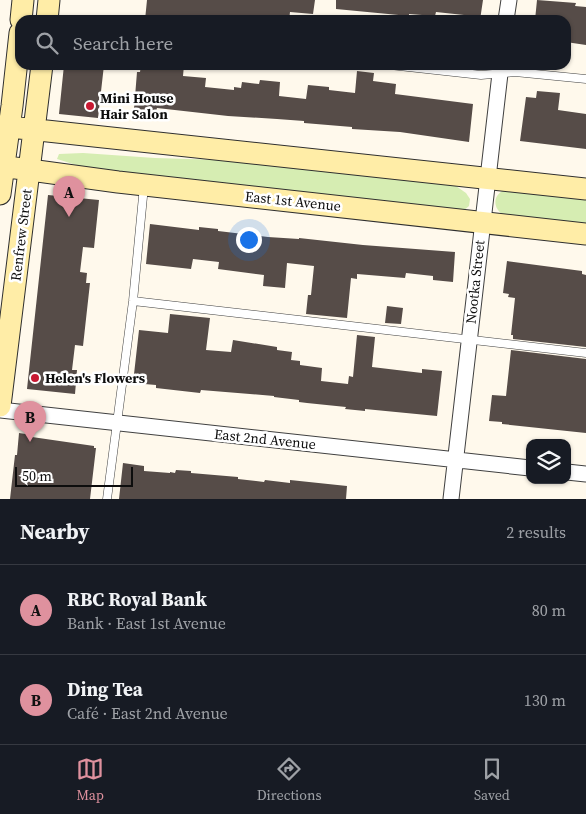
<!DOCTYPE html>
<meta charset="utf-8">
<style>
:root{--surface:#171b24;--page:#242831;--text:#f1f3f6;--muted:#9ea1a6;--line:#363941;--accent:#df919e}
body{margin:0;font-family:"Source Serif 4",serif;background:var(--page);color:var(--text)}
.controls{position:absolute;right:15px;bottom:15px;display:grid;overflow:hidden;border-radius:10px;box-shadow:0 1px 4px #0004}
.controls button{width:45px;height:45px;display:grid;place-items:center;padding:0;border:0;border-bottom:1px solid var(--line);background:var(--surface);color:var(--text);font:25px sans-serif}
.scale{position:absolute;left:15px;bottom:12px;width:118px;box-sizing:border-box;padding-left:5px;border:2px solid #0d0d0d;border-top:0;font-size:14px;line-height:18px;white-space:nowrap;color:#0d0d0d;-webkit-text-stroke:4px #fff;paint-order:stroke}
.you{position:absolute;left:248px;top:239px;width:18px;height:18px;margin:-12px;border:4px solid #fff;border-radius:50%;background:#1a73e8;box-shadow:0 0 0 8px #1a73e833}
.badge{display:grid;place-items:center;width:32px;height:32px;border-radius:50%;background:var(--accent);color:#111;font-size:16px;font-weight:700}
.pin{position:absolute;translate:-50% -41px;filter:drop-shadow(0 1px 2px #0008)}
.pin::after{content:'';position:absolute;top:26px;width:18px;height:15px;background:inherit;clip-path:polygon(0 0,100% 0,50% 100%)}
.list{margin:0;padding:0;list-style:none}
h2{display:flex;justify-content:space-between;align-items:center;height:65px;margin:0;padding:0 20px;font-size:21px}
h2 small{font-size:16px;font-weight:400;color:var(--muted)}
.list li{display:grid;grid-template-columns:32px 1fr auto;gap:15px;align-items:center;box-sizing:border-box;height:90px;padding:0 20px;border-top:1px solid var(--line)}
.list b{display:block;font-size:19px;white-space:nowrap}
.list p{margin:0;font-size:16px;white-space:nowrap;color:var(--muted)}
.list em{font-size:16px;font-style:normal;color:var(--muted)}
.icon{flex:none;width:28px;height:28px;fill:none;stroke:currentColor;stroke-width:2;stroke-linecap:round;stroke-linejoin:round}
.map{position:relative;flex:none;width:586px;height:499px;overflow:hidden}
.search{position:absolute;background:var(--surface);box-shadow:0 1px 4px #0004;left:15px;right:15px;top:15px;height:55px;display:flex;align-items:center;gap:12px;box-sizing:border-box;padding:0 18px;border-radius:15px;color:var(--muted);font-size:19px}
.sheet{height:245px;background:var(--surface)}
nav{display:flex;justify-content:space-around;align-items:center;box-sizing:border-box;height:70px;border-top:1px solid var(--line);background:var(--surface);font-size:14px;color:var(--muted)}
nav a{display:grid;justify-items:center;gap:2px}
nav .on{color:var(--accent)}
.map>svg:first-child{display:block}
.green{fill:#d6edb2}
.building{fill:#564c48}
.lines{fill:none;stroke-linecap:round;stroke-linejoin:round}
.lane-casing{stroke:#404040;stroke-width:9}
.street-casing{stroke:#404040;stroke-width:17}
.secondary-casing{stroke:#2f2f2f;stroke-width:23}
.lane{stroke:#fff;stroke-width:8}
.street{stroke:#fff;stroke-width:15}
.secondary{stroke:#ffeda7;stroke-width:21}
.poi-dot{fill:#c81932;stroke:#fff;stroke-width:2}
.labels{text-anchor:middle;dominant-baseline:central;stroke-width:5;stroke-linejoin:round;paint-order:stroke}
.poi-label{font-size:14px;font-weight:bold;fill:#0d0d0d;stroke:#fff;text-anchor:start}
.street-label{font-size:14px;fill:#0d0d0d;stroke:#fff}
</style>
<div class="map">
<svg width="586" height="499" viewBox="0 0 586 499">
<rect width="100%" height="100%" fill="#fff9ec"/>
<path class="green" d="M83 153 155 158 224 160 453 184 466 193 470 199 469 206 463 211 92 170 57 159 59 154Z
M504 190 586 198V224L504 215C493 209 492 196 504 190Z"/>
<path class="building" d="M147 0H315L313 14 290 12 289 20H145Z
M336 0H483L480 20H464V15L436 12 435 16 409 14V16L336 9Z
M537 0 576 3 575 6 586 7V45L566 42V20H535Z
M64 65H104L98 118 59 114Z
M141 65H184L183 76 206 78 205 87 234 90V87L241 88 242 82 259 84 260 80 280 82 279 96 306 99 308 85 329 87V90L355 93 357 71 374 73 373 81 396 84 395 94 473 104 469 142 400 132 352 129V127L304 123V121L277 119 228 116 157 108 156 111 134 109 137 72H140Z
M537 91 560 93 558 110 586 114V149L520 141 526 97 536 98Z
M48 195 99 200 94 248 83 247 80 272 87 273 86 283H90L83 346 75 345 72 370H77L75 394 27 389Z
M150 224 199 230V227L218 229V231L268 237 299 239V238L363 245 455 252 453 282 433 280V276L406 273 405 278 357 274V279L351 278 347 318 306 314 308 295H311L314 266 287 263 285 288 263 286 264 275 218 269 219 262 193 259 191 269 146 264Z
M507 261 582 271V274L586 275V347L513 339V335H511L515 298 508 297 509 294 503 293Z
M387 306 403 308 401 324 385 323Z
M170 314 210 318 206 350 231 352 233 340 277 347V350L292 352 291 360 300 361V365L322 368 321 381 348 384 349 376 353 377 357 335 375 337 372 367 422 373V369L442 371 437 416 365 409V411L345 409 346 407 307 403 299 402V400L274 397V396L201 390 200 393 156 388V385L133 383 139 330 168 333Z
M511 350 586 359V433L502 424V422L489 421 492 395 506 396Z
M19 433 32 435V437L94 446V448H96L90 499H10L15 455H17Z
M123 463 144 466V471L170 473V472L175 473 176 470 191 471V473L238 477V479L264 482 265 480 290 483V480L347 486 346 499H119Z"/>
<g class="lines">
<g class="lane-casing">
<path id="lane" d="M390 65 481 75 515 72 586 79
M133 301 586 353
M107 499 133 301 144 186"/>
</g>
<g class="street-casing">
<path id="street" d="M506 20 509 0
M0 410 530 468
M567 472 586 474
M451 499 501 65"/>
</g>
<g class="secondary-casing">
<path id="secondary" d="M21 20 23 0
M47 20 49 0
M0 126 586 189
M0 166 118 182 586 234
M0 194 12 106 20 33
M0 406 42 65"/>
</g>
<use href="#lane" class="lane"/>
<use href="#street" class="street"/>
<use href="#secondary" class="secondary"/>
</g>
<g class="poi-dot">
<circle cx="90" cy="106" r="5"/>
<circle cx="35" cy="378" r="5"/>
</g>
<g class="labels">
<g class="poi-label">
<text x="100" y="98">Mini House<tspan x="100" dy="16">Hair Salon</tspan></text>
<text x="45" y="378">Helen's Flowers</text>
</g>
<g class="street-label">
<text transform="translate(293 201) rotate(6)">East 1st Avenue</text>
<text transform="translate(21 235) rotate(-83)">Renfrew Street</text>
<text transform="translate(475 282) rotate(-84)">Nootka Street</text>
<text transform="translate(265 439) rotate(6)">East 2nd Avenue</text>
</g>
</g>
</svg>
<div class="controls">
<button><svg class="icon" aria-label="layers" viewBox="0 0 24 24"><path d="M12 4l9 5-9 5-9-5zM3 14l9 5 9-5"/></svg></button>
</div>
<div class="scale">50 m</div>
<div class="you"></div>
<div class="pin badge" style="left:69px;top:217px">A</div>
<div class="pin badge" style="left:30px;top:442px">B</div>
<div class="search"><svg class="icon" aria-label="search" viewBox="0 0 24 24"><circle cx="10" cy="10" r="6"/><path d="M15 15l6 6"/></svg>Search here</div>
</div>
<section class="sheet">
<h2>Nearby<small>2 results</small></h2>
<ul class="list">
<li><span class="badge">A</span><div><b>RBC Royal Bank</b><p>Bank · East 1st Avenue</p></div><em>80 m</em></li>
<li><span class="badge">B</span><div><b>Ding Tea</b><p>Café · East 2nd Avenue</p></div><em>130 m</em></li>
</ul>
</section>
<nav>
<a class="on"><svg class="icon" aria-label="map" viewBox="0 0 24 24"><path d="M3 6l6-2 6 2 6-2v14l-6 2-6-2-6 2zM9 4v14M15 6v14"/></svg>Map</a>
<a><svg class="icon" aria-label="directions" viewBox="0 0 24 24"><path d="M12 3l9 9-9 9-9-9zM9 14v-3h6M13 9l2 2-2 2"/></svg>Directions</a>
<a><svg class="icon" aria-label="saved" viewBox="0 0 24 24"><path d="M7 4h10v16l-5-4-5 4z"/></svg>Saved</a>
</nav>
